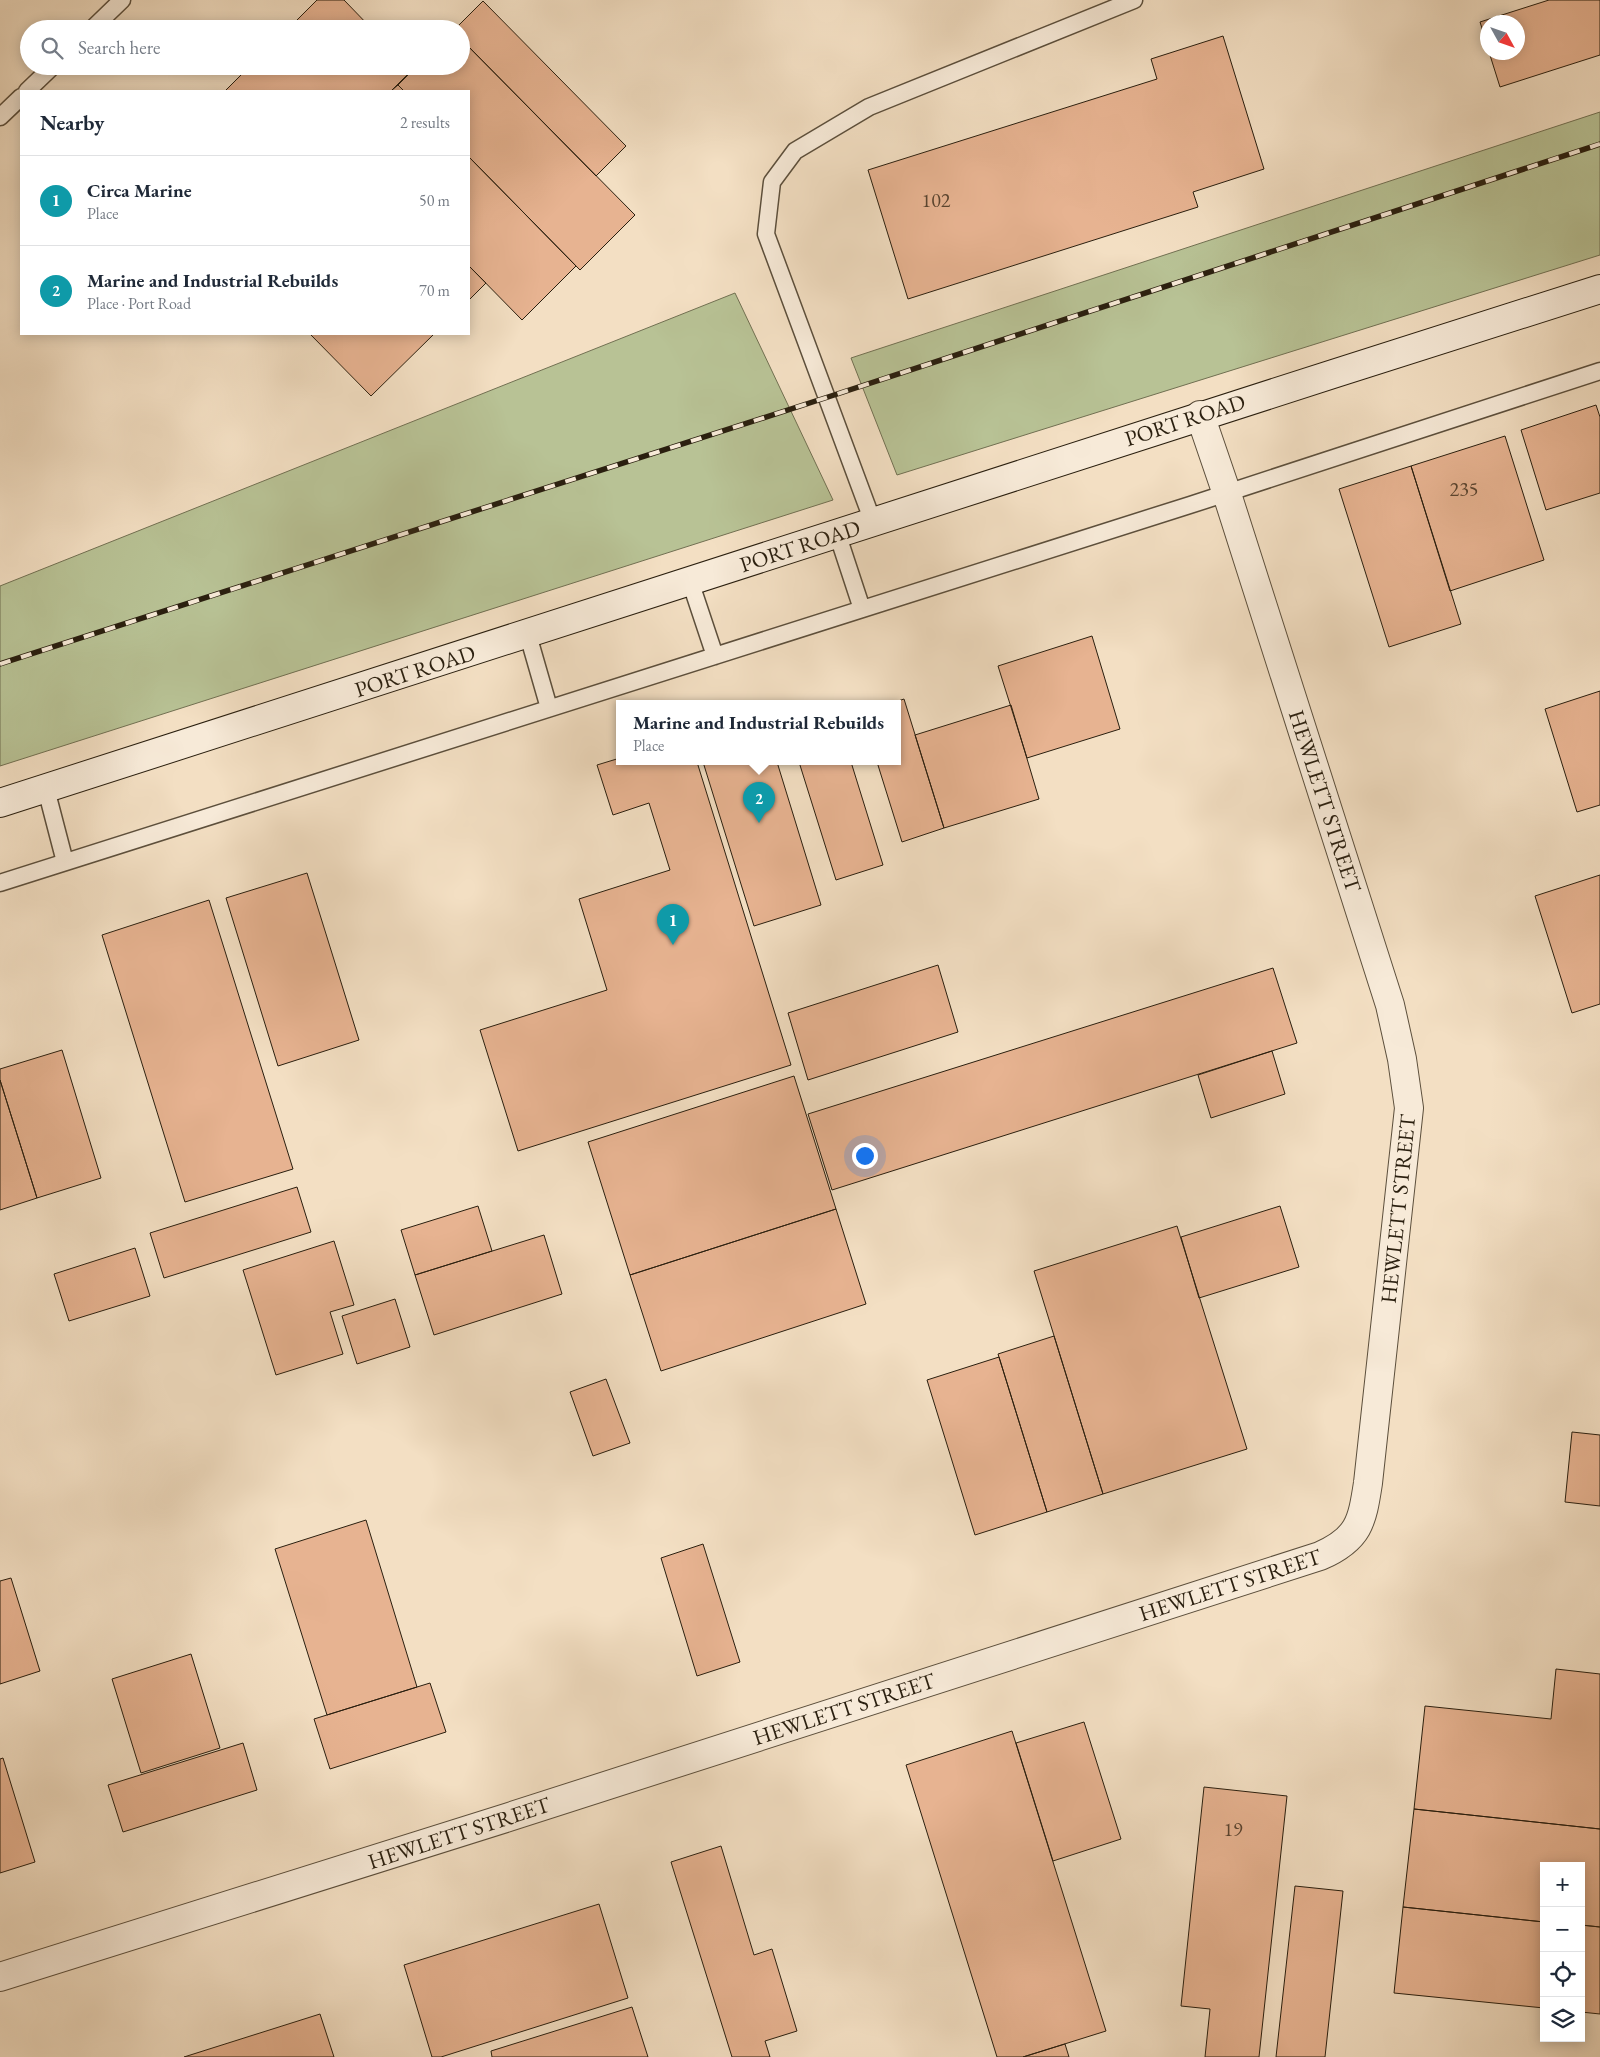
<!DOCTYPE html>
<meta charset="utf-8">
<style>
:root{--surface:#fff;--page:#f2f2f3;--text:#1f2937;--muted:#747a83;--line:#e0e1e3;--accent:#7c3aed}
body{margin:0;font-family:"EB Garamond",serif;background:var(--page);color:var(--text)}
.controls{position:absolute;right:15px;bottom:15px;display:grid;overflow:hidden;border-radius:0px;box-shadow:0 2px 12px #0003}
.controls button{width:45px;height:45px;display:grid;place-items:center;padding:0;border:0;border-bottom:1px solid var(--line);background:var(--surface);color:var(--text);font:25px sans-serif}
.compass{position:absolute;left:1480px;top:15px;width:45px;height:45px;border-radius:50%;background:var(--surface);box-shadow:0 2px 12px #0003;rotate:130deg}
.you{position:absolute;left:864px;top:1155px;width:18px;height:18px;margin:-12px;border:4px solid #fff;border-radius:50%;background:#1a73e8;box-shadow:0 0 0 8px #1a73e833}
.badge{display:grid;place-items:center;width:32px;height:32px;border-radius:50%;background:var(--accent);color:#fff;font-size:16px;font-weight:700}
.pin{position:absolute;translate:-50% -41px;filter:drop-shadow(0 1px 2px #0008)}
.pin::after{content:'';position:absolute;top:26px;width:18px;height:15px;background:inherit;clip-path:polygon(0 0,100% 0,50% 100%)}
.popup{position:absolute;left:616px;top:700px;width:285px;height:65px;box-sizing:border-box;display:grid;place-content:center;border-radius:0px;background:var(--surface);filter:drop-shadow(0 1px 4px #0005);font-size:16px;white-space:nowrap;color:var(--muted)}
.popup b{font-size:19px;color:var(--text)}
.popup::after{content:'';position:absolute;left:50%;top:100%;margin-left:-10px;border:10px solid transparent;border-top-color:var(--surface)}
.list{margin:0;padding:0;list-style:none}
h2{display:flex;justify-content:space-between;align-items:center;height:65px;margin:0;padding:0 20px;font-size:21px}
h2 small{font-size:16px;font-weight:400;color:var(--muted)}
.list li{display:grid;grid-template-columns:32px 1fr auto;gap:15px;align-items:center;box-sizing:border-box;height:90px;padding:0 20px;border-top:1px solid var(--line)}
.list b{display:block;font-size:19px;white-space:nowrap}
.list p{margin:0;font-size:16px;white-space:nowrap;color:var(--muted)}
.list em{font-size:16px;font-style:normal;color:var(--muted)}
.icon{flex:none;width:28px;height:28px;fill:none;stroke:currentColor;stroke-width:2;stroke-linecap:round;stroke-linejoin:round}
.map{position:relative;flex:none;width:1600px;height:2057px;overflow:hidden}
.search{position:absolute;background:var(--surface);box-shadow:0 2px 12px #0003;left:20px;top:20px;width:450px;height:55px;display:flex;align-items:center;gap:12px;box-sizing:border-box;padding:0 18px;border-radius:28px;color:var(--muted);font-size:19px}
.panel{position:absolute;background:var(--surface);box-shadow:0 2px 12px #0003;left:20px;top:90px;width:450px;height:245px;border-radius:0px}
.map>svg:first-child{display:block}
.green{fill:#b8c295;stroke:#717052}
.building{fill:#e7b391;stroke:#2a1f0f}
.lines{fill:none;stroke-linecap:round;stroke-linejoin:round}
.lane-casing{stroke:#5c4f3c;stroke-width:19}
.street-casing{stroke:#5c4f3c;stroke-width:30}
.secondary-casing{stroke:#2a1f0f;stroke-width:30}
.lane{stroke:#f7ead8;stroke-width:16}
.street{stroke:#f7ead8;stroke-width:28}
.secondary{stroke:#f7ead8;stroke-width:28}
.rail-casing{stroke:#2a1f0f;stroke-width:5.5}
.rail{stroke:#f7ead8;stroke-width:4;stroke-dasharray:11;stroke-linecap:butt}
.labels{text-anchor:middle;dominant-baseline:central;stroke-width:4.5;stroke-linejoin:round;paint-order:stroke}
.number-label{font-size:20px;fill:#594430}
.street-label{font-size:22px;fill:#2a1f0f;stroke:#f7ead8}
</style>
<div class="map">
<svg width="1600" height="2057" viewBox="0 0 1600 2057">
<rect width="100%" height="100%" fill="#f3dfc3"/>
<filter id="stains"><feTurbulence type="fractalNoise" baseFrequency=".004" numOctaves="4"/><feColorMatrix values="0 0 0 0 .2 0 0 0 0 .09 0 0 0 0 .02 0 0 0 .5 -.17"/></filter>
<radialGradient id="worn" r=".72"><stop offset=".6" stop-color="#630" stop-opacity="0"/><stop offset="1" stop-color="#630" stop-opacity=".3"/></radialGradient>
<path class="green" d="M1600 112V255L897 475 851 358Z
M735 293 833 500 0 766V586Z"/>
<path class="building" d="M317 0H344L372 29H288Z
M1549 0H1600V55L1500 87 1489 52H1518V22H1488V47L1480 22Z
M483 1 626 146 596 176 461 39V29H455Z
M1223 36 1264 169 1193 192 1198 207 908 299 868 170 1157 79 1151 59Z
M461 39 635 215 580 270 469 157V91H404L398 85 417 66H461Z
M250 66H409L412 70 391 91H225Z
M398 85 404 91H391Z
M469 157 576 266 522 320 469 266Z
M469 266 486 283 469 300Z
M310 334H434L371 396Z
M1596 405 1600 417V493L1546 510 1521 430Z
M1505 436 1544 560 1450 591 1411 466Z
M1411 466 1461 624 1389 647 1339 489Z
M1092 636 1120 729 1027 758 998 666Z
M1600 691V805L1577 812 1545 709Z
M904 699 944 828 902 842 877 762H898V704H889Z
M1011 705 1039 799 944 828 915 735Z
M620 758V762H697L791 1065 518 1151 480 1030 607 990 579 899 670 870 649 803 613 815 597 765Z
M703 762H777L821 905 754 926Z
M799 762H851L883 865 836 880Z
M307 873 359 1040 278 1066 226 898Z
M1600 875V1004L1572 1013 1535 896Z
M209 900 293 1169 185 1202 102 935Z
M938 965 958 1032 808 1080 788 1013Z
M1273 968 1297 1043 832 1190 808 1114Z
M62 1050 101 1178 37 1198 0 1080V1069Z
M1272 1051 1285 1094 1211 1118 1198 1075Z
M794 1076 836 1209 630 1275 588 1142Z
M0 1080 37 1198 0 1210Z
M297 1187 311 1232 164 1278 150 1233Z
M478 1206 492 1251 415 1275 401 1230Z
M1280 1206 1299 1267 1199 1298 1181 1237Z
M836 1209 866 1304 661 1371 630 1275Z
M1177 1226 1247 1449 1103 1494 1034 1271Z
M544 1235 562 1294 434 1335 415 1275Z
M334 1241 354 1305 330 1312 343 1354 276 1375 243 1270Z
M135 1248 150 1296 69 1321 54 1274Z
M395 1299 410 1347 357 1364 342 1316Z
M1054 1336 1103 1494 1047 1512 998 1354Z
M999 1357 1047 1512 975 1535 927 1380Z
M606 1379 630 1443 593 1456 570 1392Z
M1572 1432 1600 1435V1506L1565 1502Z
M366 1520 417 1687 327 1715 275 1549Z
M703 1544 740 1662 697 1676 661 1558Z
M11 1578 40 1671 0 1684V1581Z
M191 1654 220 1748 141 1773 112 1679Z
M1556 1669 1600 1674V1829L1414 1809 1425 1706 1551 1719Z
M430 1683 446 1732 330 1769 314 1719Z
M1084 1722 1121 1839 1053 1861 1016 1743Z
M1012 1731 1106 2031 1023 2057H997L906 1765Z
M243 1743 257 1790 123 1832 108 1785Z
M3 1758 35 1862 0 1873V1759Z
M1204 1787 1287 1796 1259 2057H1205L1210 2009 1181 2006Z
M1414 1809 1600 1829V1927L1581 1925V1866H1544V1922L1403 1907Z
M721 1846 754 1955 772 1949 797 2031 765 2041 770 2057H732L671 1862Z
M1295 1886 1343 1891 1325 2057H1276Z
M599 1904 628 1998 441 2057H432L404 1965Z
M1403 1907 1544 1922V2008L1394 1993Z
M1581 1925 1600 1927V2014L1581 2012Z
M632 2007 648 2057H492L491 2051Z
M320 2014 334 2057H184Z
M1065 2044 1069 2057H1023Z"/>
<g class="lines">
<g class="lane-casing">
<path id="lane" d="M92 29 122 0
M27 91 53 66
M0 117 21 97
M873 522 766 234 772 182 795 151 869 107 1134 0
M837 533 862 609
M690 581 715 656
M528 635 549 708
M46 789 65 862
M0 883 1190 505 1600 371"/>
</g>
<g class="street-casing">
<path id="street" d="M0 1977 509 1817 1320 1556C1359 1539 1362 1522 1368 1483L1409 1108 1402 1059 1390 1005 1227 494 1200 415"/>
</g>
<g class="secondary-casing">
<path id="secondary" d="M0 803C534 633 1066 458 1600 289"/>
</g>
<use href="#lane" class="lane"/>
<use href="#street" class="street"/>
<use href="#secondary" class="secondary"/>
<g class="rail-casing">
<path id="rail" d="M0 664 828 397 1600 144"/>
</g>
<use href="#rail" class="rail"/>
</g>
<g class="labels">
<g class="number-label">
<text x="936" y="200">102</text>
<text x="1464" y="489">235</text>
<text x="1233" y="1829">19</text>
</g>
<g class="street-label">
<text transform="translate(1185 420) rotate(-18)">PORT ROAD</text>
<text transform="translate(800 546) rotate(-18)">PORT ROAD</text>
<text transform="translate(415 671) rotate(-18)">PORT ROAD</text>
<text transform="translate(1325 801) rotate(72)">HEWLETT STREET</text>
<text transform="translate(1398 1209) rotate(-84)">HEWLETT STREET</text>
<text transform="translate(1230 1585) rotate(-18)">HEWLETT STREET</text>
<text transform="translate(844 1709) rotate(-18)">HEWLETT STREET</text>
<text transform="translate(459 1833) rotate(-18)">HEWLETT STREET</text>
</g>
</g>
<rect width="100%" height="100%" filter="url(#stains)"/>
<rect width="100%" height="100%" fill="url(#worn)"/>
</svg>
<div class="controls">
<button>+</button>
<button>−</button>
<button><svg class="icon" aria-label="locate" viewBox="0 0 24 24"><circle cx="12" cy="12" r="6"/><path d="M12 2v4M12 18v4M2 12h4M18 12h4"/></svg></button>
<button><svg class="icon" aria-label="layers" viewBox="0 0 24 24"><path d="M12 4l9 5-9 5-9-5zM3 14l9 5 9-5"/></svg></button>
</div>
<svg class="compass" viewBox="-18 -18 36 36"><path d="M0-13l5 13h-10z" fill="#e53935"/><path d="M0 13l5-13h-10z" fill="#747a83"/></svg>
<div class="you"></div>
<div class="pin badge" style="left:673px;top:945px;background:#0f9aa8">1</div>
<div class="pin badge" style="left:759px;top:823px;background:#0f9aa8">2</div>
<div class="popup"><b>Marine and Industrial Rebuilds</b>Place</div>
<div class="search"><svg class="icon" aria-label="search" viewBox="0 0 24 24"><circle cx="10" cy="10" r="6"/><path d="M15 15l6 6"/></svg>Search here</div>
<section class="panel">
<h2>Nearby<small>2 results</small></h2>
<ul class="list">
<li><span class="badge" style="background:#0f9aa8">1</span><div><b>Circa Marine</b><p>Place</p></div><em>50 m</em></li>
<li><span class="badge" style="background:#0f9aa8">2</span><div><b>Marine and Industrial Rebuilds</b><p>Place · Port Road</p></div><em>70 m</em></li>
</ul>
</section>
</div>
